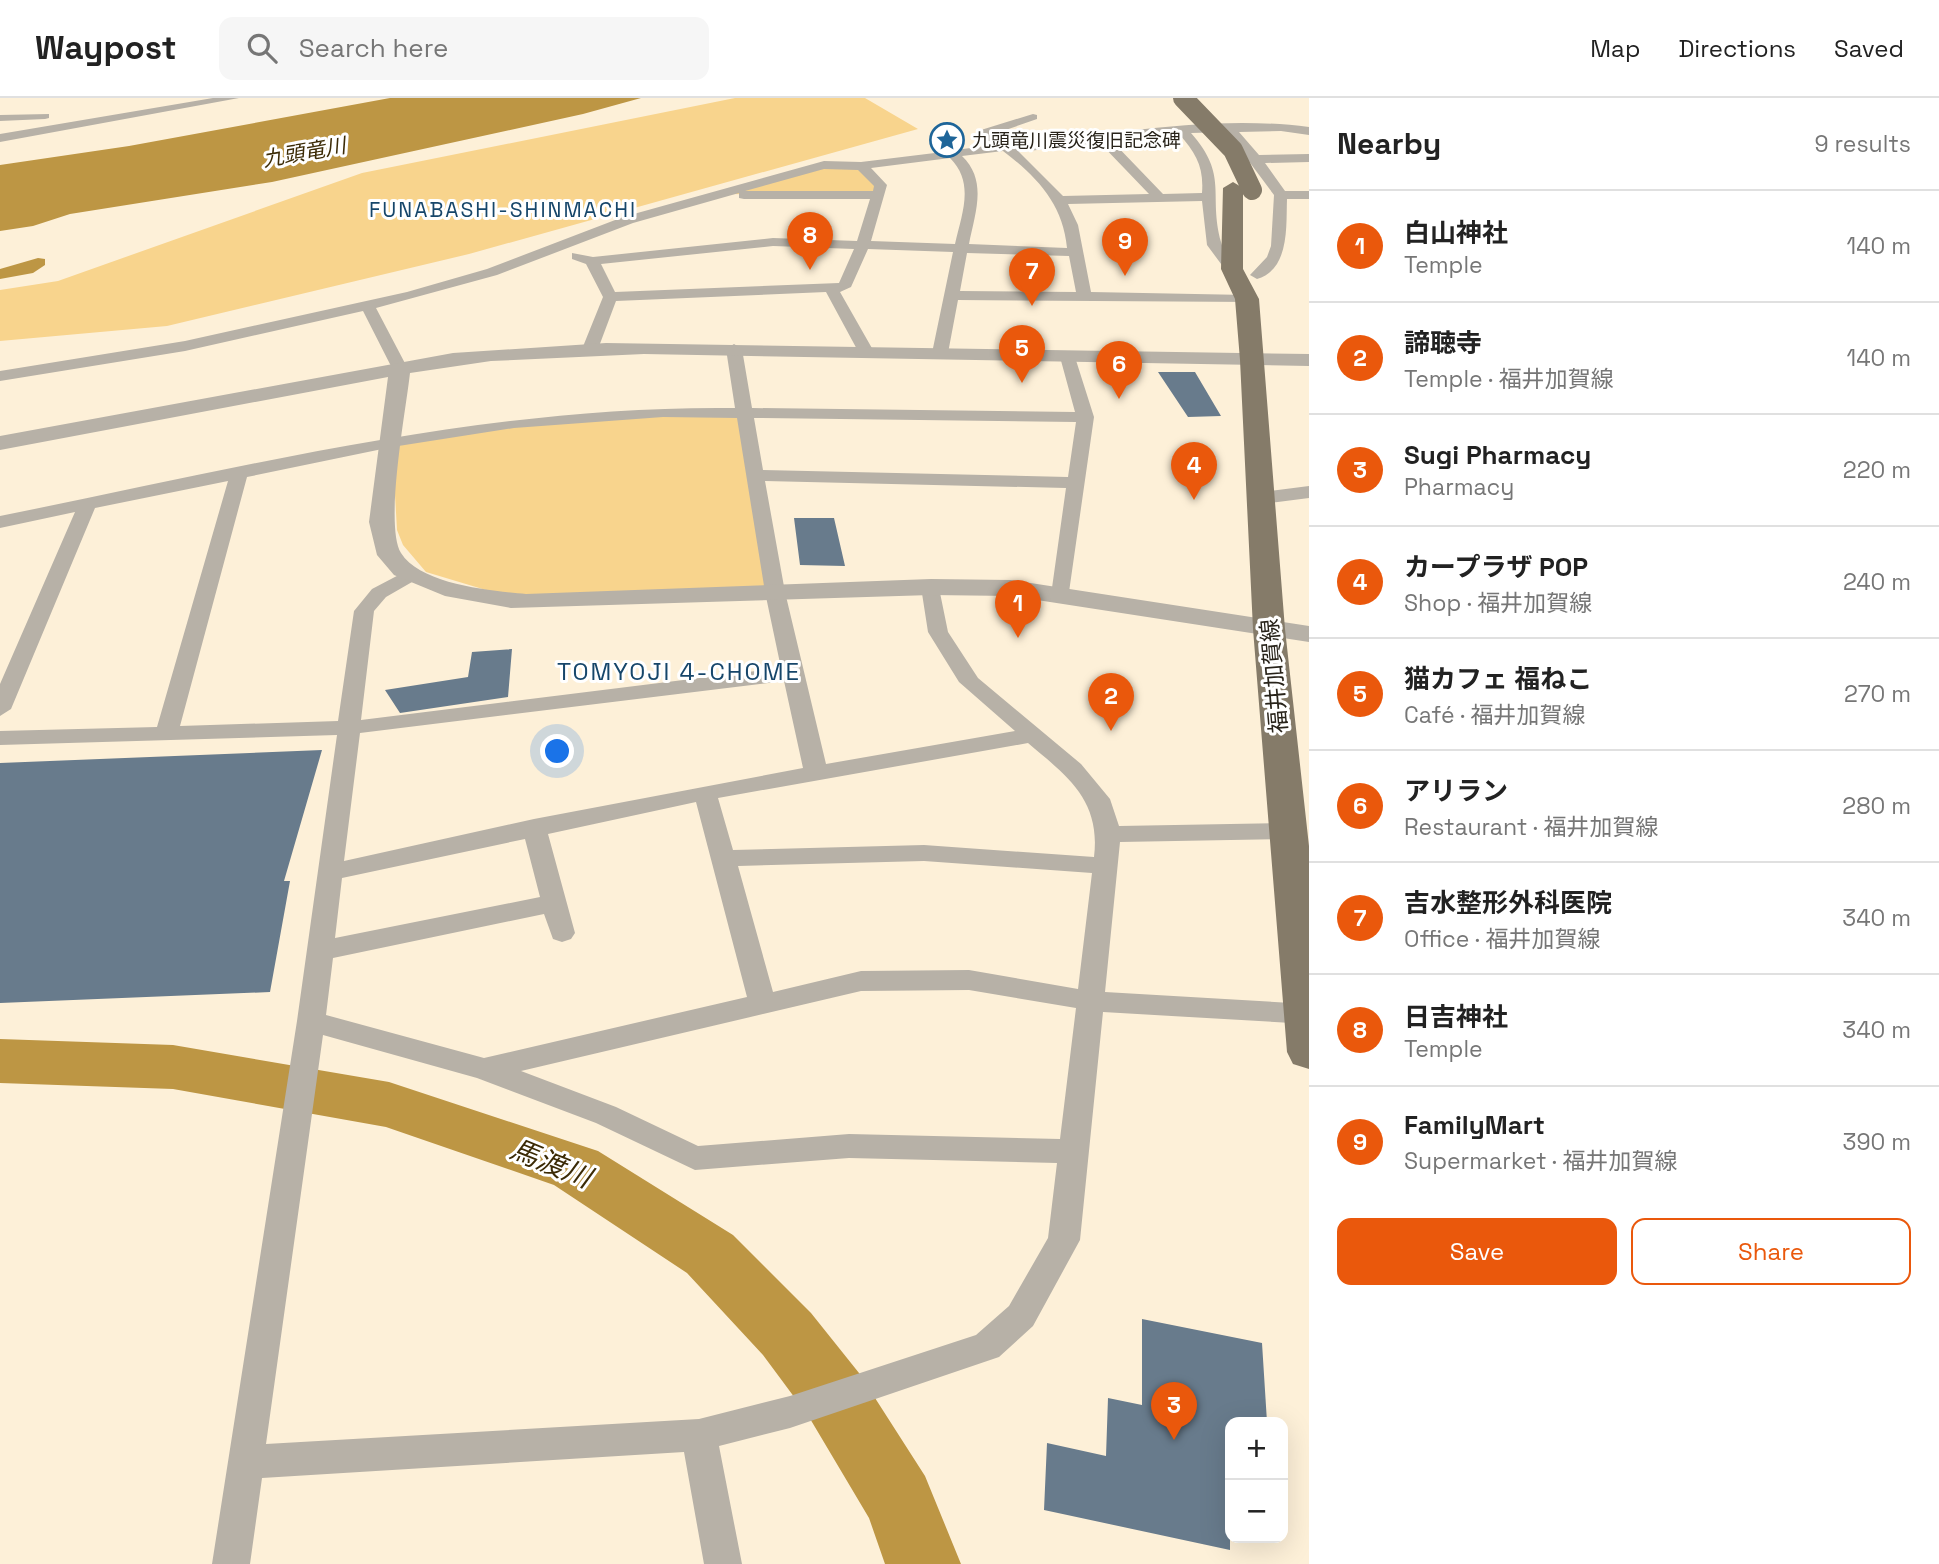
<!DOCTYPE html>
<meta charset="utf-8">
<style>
:root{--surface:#fff;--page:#f6f6f6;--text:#222;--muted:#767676;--line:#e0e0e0;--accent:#ea580c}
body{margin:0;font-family:"Space Grotesk","Noto Sans JP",sans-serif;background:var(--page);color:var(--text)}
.controls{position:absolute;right:21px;bottom:21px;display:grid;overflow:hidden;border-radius:14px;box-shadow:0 7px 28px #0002}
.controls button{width:63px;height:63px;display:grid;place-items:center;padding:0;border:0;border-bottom:2px solid var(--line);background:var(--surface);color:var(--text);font:35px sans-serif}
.you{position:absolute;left:558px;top:654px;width:24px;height:24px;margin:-18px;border:5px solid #fff;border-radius:50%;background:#1a73e8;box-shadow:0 0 0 10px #1a73e833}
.badge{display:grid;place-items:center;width:46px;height:46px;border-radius:50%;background:var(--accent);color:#fff;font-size:23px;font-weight:700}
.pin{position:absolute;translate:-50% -58px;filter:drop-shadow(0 2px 4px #0008)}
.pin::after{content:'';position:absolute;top:37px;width:24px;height:21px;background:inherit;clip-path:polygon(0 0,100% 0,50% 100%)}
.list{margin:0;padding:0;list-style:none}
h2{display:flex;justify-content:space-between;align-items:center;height:91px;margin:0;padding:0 28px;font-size:30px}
h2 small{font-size:23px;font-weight:400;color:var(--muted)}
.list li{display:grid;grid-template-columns:46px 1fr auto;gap:21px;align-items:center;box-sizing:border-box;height:112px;padding:0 28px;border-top:2px solid var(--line)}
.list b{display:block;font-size:26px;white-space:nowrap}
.list p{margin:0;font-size:23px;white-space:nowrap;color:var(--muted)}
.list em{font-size:23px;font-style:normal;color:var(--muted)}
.actions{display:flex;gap:14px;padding:21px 28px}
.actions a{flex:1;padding:16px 0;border:2px solid var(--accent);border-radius:14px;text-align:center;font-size:24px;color:var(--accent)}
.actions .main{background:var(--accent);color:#fff}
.icon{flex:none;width:38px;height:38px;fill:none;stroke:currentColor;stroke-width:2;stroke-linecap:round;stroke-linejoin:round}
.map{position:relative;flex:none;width:1309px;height:1466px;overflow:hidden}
header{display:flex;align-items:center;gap:42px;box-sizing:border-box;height:98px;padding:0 35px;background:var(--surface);border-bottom:2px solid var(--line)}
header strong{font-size:33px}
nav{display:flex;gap:38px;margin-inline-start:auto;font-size:24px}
.search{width:490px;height:63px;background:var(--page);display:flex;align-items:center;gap:18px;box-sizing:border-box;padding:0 24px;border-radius:14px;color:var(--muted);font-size:26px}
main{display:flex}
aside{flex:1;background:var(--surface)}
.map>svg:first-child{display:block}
.green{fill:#f8d48d}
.water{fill:#bd9644}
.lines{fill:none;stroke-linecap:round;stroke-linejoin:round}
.river{fill:#bd9644;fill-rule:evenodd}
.building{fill:#687b8c}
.minor{fill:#b7b1a7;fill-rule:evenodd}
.tertiary{fill:#b7b1a7;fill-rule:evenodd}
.primary{fill:#857b69;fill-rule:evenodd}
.primary-bridge{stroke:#857b69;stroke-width:20}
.labels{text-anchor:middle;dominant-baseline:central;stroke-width:6;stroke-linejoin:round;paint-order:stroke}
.far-poi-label{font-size:19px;fill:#28231a;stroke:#fff;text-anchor:start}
.far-water-label{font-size:21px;font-style:italic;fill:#3c2b06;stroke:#fff}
.far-quarter-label{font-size:21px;letter-spacing:2px;fill:#16466a;stroke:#fff}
.street-label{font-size:23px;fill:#28231a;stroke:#fff}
.neighbourhood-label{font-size:24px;letter-spacing:2px;fill:#16466a;stroke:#fff}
.near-water-label{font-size:28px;font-style:italic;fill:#3c2b06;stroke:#fff}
</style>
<header>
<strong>Waypost</strong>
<div class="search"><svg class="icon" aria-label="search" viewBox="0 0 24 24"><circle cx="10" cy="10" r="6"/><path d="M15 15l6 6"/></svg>Search here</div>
<nav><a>Map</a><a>Directions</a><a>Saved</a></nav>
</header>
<main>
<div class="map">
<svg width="1309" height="1466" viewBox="0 0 1309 1466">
<rect width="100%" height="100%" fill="#fdf0d8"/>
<path class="green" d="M735 0H865L918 31 469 156 167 228 0 243V192L58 183 362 75Z
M825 68H861L881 87 878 97 715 96Z
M744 314 775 490 526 504 426 474 403 447 397 432 392 344 514 325Z"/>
<path class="water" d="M390 0H641L583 16 272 84 70 116 33 128 0 133V67L129 48Z
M38 160 45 161V167L33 175 0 181V171Z"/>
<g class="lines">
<path class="river" d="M0 941 173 947 389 984 598 1053 733 1137 811 1215 859 1275 925 1378 961 1466H885L869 1420 809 1319 763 1257 687 1175 554 1087 386 1029 173 991 0 985Z"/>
</g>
<path class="building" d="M1158 274H1195L1221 318 1188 319Z
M794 420H834L845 468 800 467Z
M512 551 508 599 400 615 385 592 468 579 472 554Z
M322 652 284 783H290L270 894 0 905V665Z
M1142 1221 1262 1245 1267 1324H1230V1452L1044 1412 1047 1345 1106 1358 1108 1300 1142 1307Z"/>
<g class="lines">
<path class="minor" d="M213 0H239L0 44V36Z
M49 16V20L45 21 0 23V17Z
M1033 16 1037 17V21L994 36 1011 47C1108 37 1211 16 1309 29V37L1281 33 1239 34 1259 57 1309 56V64L1265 65 1285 93H1309V101H1287C1286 128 1290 171 1257 181L1250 177 1267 159 1271 148 1274 97 1227 34 1191 35C1229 78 1208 96 1221 144 1223 153 1233 163 1239 171L1237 174H1227L1207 147 1202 103 1068 106 1078 127 1091 194 1247 197 1252 198V204L958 202 948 255 940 260 932 255 953 154 868 151 851 189 840 194 873 252 871 255H859L826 194 616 203 598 251 596 254H584L582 251 603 199 586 166 572 161V155L593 159 773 140 857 143 870 101H744L739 100V95L633 125 497 177 376 210 408 271 406 274H394L363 213 185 253 0 283V273L185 243 407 194 487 171 623 119 824 63 861 64 943 54 938 48 944 44 955 52 994 47 981 38V32ZM1179 36C1196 55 1204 69 1202 95L1163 96 1112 43ZM1100 45 1149 96 1063 98 1019 54ZM1003 53C1037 79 1063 106 1067 150L969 146C975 115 988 83 962 58ZM950 60C975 85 962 115 955 146L871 143 887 87 871 70ZM824 71 858 72 874 88 873 93H745ZM773 148 854 151 839 185 615 194 601 166ZM967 155 1069 158 1076 194 960 193Z
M734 246 742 251 752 310 1075 314 1060 259 1068 254 1074 256 1094 319 1068 501 1061 503 1051 497 1066 390 765 383 785 494 826 666 1015 633 959 584 928 534 921 489 924 485H938L948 534 978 580 1081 666 1110 701 1119 728 1288 725 1297 727 1300 733 1297 739 1288 741 1120 744 1105 894 1309 906V926L1103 914 1080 1142 1033 1228 999 1259 790 1330 719 1348 742 1466H704L684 1354 262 1380 250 1466H212L297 923 337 637 0 647V633L157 629 228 383 95 410 11 611 0 618V586L75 414 0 430V418C244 369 485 307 735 310L726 251ZM663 319 737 320 765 494 781 570 361 622 374 513 386 499 419 480 422 476 412 470 372 491 354 513 338 623 180 628 247 379 392 349 514 330ZM754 320 1076 324 1068 379 763 372ZM784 583 803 670 534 721 344 763 360 635ZM1028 645C1067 678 1101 702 1094 759L924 747 733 752 718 700ZM696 704 747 899 484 960 326 917 333 860 544 816 553 841 562 844 571 841 575 835 548 736ZM525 741 540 799 335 840 342 780ZM924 763 1092 775 1078 891 969 872 861 873 773 894 738 768ZM969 892 1076 910 1060 1041 849 1036 698 1048 616 1009 521 973 861 893ZM323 937 477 980 596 1025 695 1072 849 1060 1057 1065 1048 1140 1009 1208 976 1237 790 1298 699 1321 266 1346Z
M1309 388V400L1261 406 1252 400 1261 394Z"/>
<path class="tertiary" d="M606 245 1309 256V268L644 256 491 263 410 275C406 312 384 427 401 455 421 487 493 493 526 496L931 481 1011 482 1309 528V544L1011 498 931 497 511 510 445 498 394 477 377 457 369 424 388 279 0 352V338L453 255Z"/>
<path class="primary" d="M1233 84 1243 90V171L1259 201 1285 531 1309 748V971L1293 966 1287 954 1253 531 1240 262 1235 201 1221 171 1223 90Z"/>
<path class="primary-bridge" d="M1183 0 1233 52 1252 92"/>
</g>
<defs>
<g id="sight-ring" transform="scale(1.75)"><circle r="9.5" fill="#fff" stroke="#1e6599" stroke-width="1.5"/><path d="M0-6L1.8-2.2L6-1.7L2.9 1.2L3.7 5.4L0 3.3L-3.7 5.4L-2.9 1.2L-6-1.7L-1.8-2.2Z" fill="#1e6599"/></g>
</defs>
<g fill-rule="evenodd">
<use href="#sight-ring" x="947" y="42"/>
</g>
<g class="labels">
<g class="far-poi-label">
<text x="972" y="42">九頭竜川震災復旧記念碑</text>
</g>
<g class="far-water-label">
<text transform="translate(304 54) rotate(-10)">九頭竜川</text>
</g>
<g class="far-quarter-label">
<text x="503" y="111">FUNABASHI-SHINMACHI</text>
</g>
<g class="street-label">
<text transform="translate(1274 578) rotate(-95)">福井加賀線</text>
</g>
<g class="neighbourhood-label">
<text x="679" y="573">TOMYOJI 4-CHOME</text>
</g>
<g class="near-water-label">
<text transform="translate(551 1065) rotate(22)">馬渡川</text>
</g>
</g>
</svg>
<div class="controls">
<button>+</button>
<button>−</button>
</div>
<div class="you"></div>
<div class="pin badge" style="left:1018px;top:540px">1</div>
<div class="pin badge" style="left:1111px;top:633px">2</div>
<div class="pin badge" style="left:1174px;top:1342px">3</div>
<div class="pin badge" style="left:1194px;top:402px">4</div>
<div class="pin badge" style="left:1022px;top:285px">5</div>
<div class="pin badge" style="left:1119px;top:301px">6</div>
<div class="pin badge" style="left:1032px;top:208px">7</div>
<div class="pin badge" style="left:810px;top:172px">8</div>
<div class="pin badge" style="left:1125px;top:178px">9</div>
</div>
<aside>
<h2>Nearby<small>9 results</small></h2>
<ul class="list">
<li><span class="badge">1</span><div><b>白山神社</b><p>Temple</p></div><em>140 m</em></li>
<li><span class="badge">2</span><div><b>諦聴寺</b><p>Temple · 福井加賀線</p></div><em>140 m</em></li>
<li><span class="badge">3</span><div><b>Sugi Pharmacy</b><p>Pharmacy</p></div><em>220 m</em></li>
<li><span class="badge">4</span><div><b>カープラザ POP</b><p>Shop · 福井加賀線</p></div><em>240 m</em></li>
<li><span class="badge">5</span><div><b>猫カフェ 福ねこ</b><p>Café · 福井加賀線</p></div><em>270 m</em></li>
<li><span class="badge">6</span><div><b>アリラン</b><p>Restaurant · 福井加賀線</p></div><em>280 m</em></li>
<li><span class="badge">7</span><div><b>吉水整形外科医院</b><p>Office · 福井加賀線</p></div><em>340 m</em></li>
<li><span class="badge">8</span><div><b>日吉神社</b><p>Temple</p></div><em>340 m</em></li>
<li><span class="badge">9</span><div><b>FamilyMart</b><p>Supermarket · 福井加賀線</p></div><em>390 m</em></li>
</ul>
<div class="actions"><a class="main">Save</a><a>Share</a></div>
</aside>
</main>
